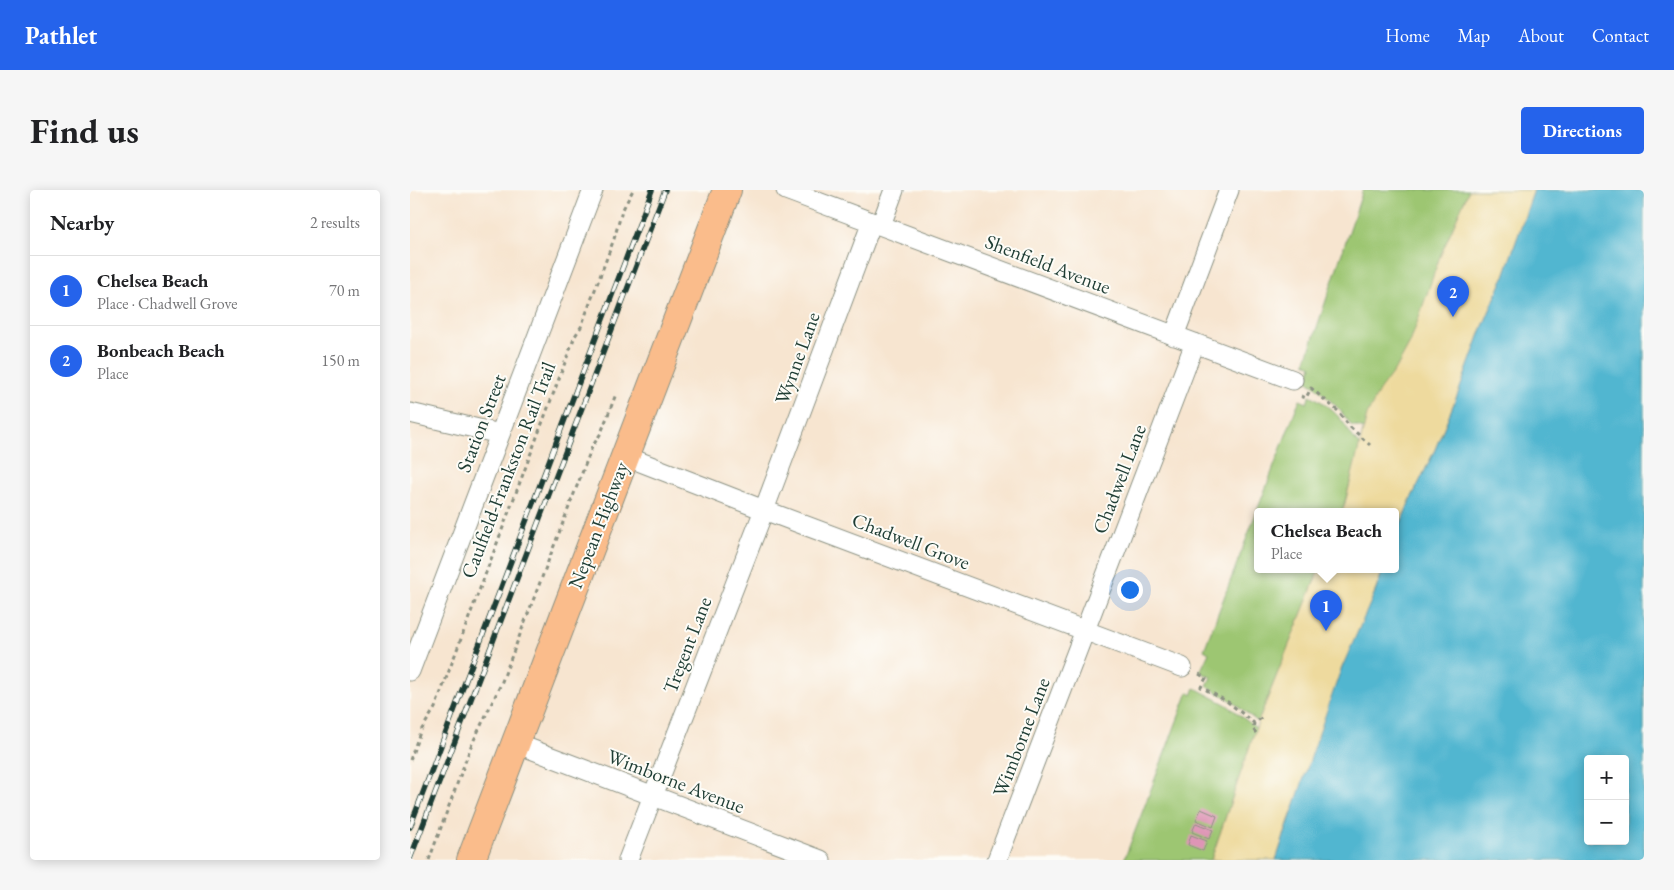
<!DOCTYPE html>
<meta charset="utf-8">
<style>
:root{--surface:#fff;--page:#f6f6f6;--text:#202124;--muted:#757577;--line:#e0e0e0;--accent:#2563eb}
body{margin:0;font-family:"EB Garamond",serif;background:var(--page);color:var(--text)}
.controls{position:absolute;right:15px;bottom:15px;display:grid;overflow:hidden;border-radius:5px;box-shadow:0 2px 12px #0003}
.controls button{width:45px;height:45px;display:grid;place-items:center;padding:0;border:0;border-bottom:1px solid var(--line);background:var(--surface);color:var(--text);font:25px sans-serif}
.you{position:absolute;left:719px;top:399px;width:18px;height:18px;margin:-12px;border:4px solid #fff;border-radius:50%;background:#1a73e8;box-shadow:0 0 0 8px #1a73e833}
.badge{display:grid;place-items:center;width:32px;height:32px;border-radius:50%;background:var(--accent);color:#fff;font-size:16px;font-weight:700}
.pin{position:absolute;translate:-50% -41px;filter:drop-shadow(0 1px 2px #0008)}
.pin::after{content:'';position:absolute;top:26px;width:18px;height:15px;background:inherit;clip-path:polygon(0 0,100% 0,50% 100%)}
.popup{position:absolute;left:844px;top:318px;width:145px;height:65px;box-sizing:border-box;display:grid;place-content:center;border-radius:5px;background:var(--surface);filter:drop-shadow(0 1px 4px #0005);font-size:16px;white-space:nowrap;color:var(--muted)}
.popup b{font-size:19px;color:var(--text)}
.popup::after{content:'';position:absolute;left:50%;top:100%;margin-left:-10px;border:10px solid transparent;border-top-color:var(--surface)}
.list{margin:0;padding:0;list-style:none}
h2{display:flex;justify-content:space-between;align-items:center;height:65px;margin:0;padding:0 20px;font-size:21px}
h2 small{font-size:16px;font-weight:400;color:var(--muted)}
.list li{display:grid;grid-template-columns:32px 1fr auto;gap:15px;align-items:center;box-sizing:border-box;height:70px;padding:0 20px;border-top:1px solid var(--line)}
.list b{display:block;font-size:19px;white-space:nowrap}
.list p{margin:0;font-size:16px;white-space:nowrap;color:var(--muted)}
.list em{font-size:16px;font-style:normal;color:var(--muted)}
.map{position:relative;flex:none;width:1234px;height:670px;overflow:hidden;border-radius:5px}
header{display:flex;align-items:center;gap:30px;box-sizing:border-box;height:70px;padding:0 25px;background:var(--accent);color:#fff}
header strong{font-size:24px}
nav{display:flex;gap:28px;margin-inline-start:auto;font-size:18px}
.intro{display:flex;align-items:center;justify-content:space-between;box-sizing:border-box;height:120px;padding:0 30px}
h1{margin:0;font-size:35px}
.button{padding:12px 22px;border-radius:5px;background:var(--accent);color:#fff;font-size:18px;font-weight:700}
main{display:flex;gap:30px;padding:0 30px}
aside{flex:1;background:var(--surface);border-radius:5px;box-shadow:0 2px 12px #0003}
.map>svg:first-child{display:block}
.green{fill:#9dc672;stroke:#5e8253}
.sand{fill:#eeda9e;stroke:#868c69}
.water{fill:#51b6d0;stroke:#387a82;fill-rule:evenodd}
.building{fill:#de95b6}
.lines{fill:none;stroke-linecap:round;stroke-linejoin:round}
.minor-casing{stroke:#8b9182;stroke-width:21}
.highway-casing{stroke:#8b9182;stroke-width:30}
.path{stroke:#8b9182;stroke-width:3;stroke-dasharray:4 4;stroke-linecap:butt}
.minor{stroke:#fff;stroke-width:19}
.highway{stroke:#fabc8b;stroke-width:28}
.rail-casing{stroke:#1f3d34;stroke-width:5.5}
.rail{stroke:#fdfcf7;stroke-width:4;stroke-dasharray:11;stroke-linecap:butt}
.labels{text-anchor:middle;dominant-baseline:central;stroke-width:4;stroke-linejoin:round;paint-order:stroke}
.street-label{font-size:20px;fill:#1f3d34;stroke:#fdfcf7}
</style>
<header>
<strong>Pathlet</strong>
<nav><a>Home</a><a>Map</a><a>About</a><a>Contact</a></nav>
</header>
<div class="intro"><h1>Find us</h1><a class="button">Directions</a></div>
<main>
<aside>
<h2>Nearby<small>2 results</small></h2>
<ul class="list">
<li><span class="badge">1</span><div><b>Chelsea Beach</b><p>Place · Chadwell Grove</p></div><em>70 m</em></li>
<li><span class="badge">2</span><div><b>Bonbeach Beach</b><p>Place</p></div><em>150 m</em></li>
</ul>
</aside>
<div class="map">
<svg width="1234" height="670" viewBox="0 0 1234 670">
<rect width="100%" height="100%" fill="#fdfcf7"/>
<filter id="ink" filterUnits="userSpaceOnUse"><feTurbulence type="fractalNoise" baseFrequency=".02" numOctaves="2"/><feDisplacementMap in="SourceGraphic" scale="10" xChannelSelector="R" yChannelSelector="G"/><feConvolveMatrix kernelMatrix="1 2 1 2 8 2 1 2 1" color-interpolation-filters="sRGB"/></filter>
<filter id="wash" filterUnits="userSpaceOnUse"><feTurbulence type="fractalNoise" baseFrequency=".0096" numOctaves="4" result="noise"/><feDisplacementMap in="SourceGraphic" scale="20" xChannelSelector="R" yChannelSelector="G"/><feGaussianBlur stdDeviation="1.12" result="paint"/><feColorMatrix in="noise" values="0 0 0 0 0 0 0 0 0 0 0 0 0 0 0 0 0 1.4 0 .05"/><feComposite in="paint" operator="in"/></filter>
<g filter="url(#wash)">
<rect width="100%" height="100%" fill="#f7e5d0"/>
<path class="green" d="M953 0H1059C1050 24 1038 46 1029 70 1019 97 1012 126 1000 153 986 185 962 204 954 239L941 235 930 220 904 195 897 191 902 176 895 173Z
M900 205C914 212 931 226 938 240 942 246 945 250 950 256L932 322H847V380H909L848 532 819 509 797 496 801 487 790 482 799 463 794 460 887 216 890 210 897 213Z
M785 498 817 515 846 538 801 670H714L778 502 782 505Z"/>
<path class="sand" d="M1059 0H1124L1093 89 1071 141 1049 201 1024 262 999 313 985 348V322H932L935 313 957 225 969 201 988 175 1000 153 1029 69Z
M909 380H973L879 630 866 670H801L848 532Z"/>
<path class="water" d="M1124 0H1234V670H866L930 482 966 400 973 380H985V348L999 313 1024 262 1049 201 1071 141 1093 89ZM1178 569H1215V651H1178Z"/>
<g id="blocks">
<path class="building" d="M791 619 807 626 803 637 786 630Z
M786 633 803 640 799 649 782 642Z
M781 645 797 651 793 661 778 655Z"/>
</g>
</g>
<g filter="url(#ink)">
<use href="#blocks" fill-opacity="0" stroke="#8b9182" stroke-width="1"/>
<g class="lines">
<g class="minor-casing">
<path id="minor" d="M376 0 883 190
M471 35 484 0
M764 146 819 0
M0 223 90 244
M215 266 354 320 772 477
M0 481 183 0
M105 553 411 670
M218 670 354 320 462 32
M587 670 785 153"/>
</g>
<g class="highway-casing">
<path id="highway" d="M61 670 317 0"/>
</g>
<path class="path" d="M891 206 896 208 901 198 928 221 939 236 960 255
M789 484 796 488 791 497 818 512 844 533
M846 543 843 539 844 533 853 527
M0 570 10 542 25 518 165 146 171 137 204 49 212 21 223 0
M19 670 61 556 91 494 182 257 191 243 206 204"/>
<use href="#minor" class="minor"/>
<use href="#highway" class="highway"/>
<g class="rail-casing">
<path id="rail" d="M0 637 242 0
M0 669 255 0"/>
</g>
<use href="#rail" class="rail"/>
</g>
</g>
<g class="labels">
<g class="street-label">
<text transform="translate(638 74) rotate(21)">Shenfield Avenue</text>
<text transform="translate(387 168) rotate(-70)">Wynne Lane</text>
<text transform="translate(71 233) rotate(-69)">Station Street</text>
<text transform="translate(98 280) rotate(-69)">Caulfield-Frankston Rail Trail</text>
<text transform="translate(709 289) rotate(-69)">Chadwell Lane</text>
<text transform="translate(188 335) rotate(-69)">Nepean Highway</text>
<text transform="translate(501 351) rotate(21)">Chadwell Grove</text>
<text transform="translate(277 455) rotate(-69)">Tregent Lane</text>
<text transform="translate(611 547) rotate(-69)">Wimborne Lane</text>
<text transform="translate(266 591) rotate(21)">Wimborne Avenue</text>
</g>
</g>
</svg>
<div class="controls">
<button>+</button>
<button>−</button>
</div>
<div class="you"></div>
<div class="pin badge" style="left:916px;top:441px">1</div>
<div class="popup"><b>Chelsea Beach</b>Place</div>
<div class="pin badge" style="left:1043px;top:127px">2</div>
</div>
</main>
